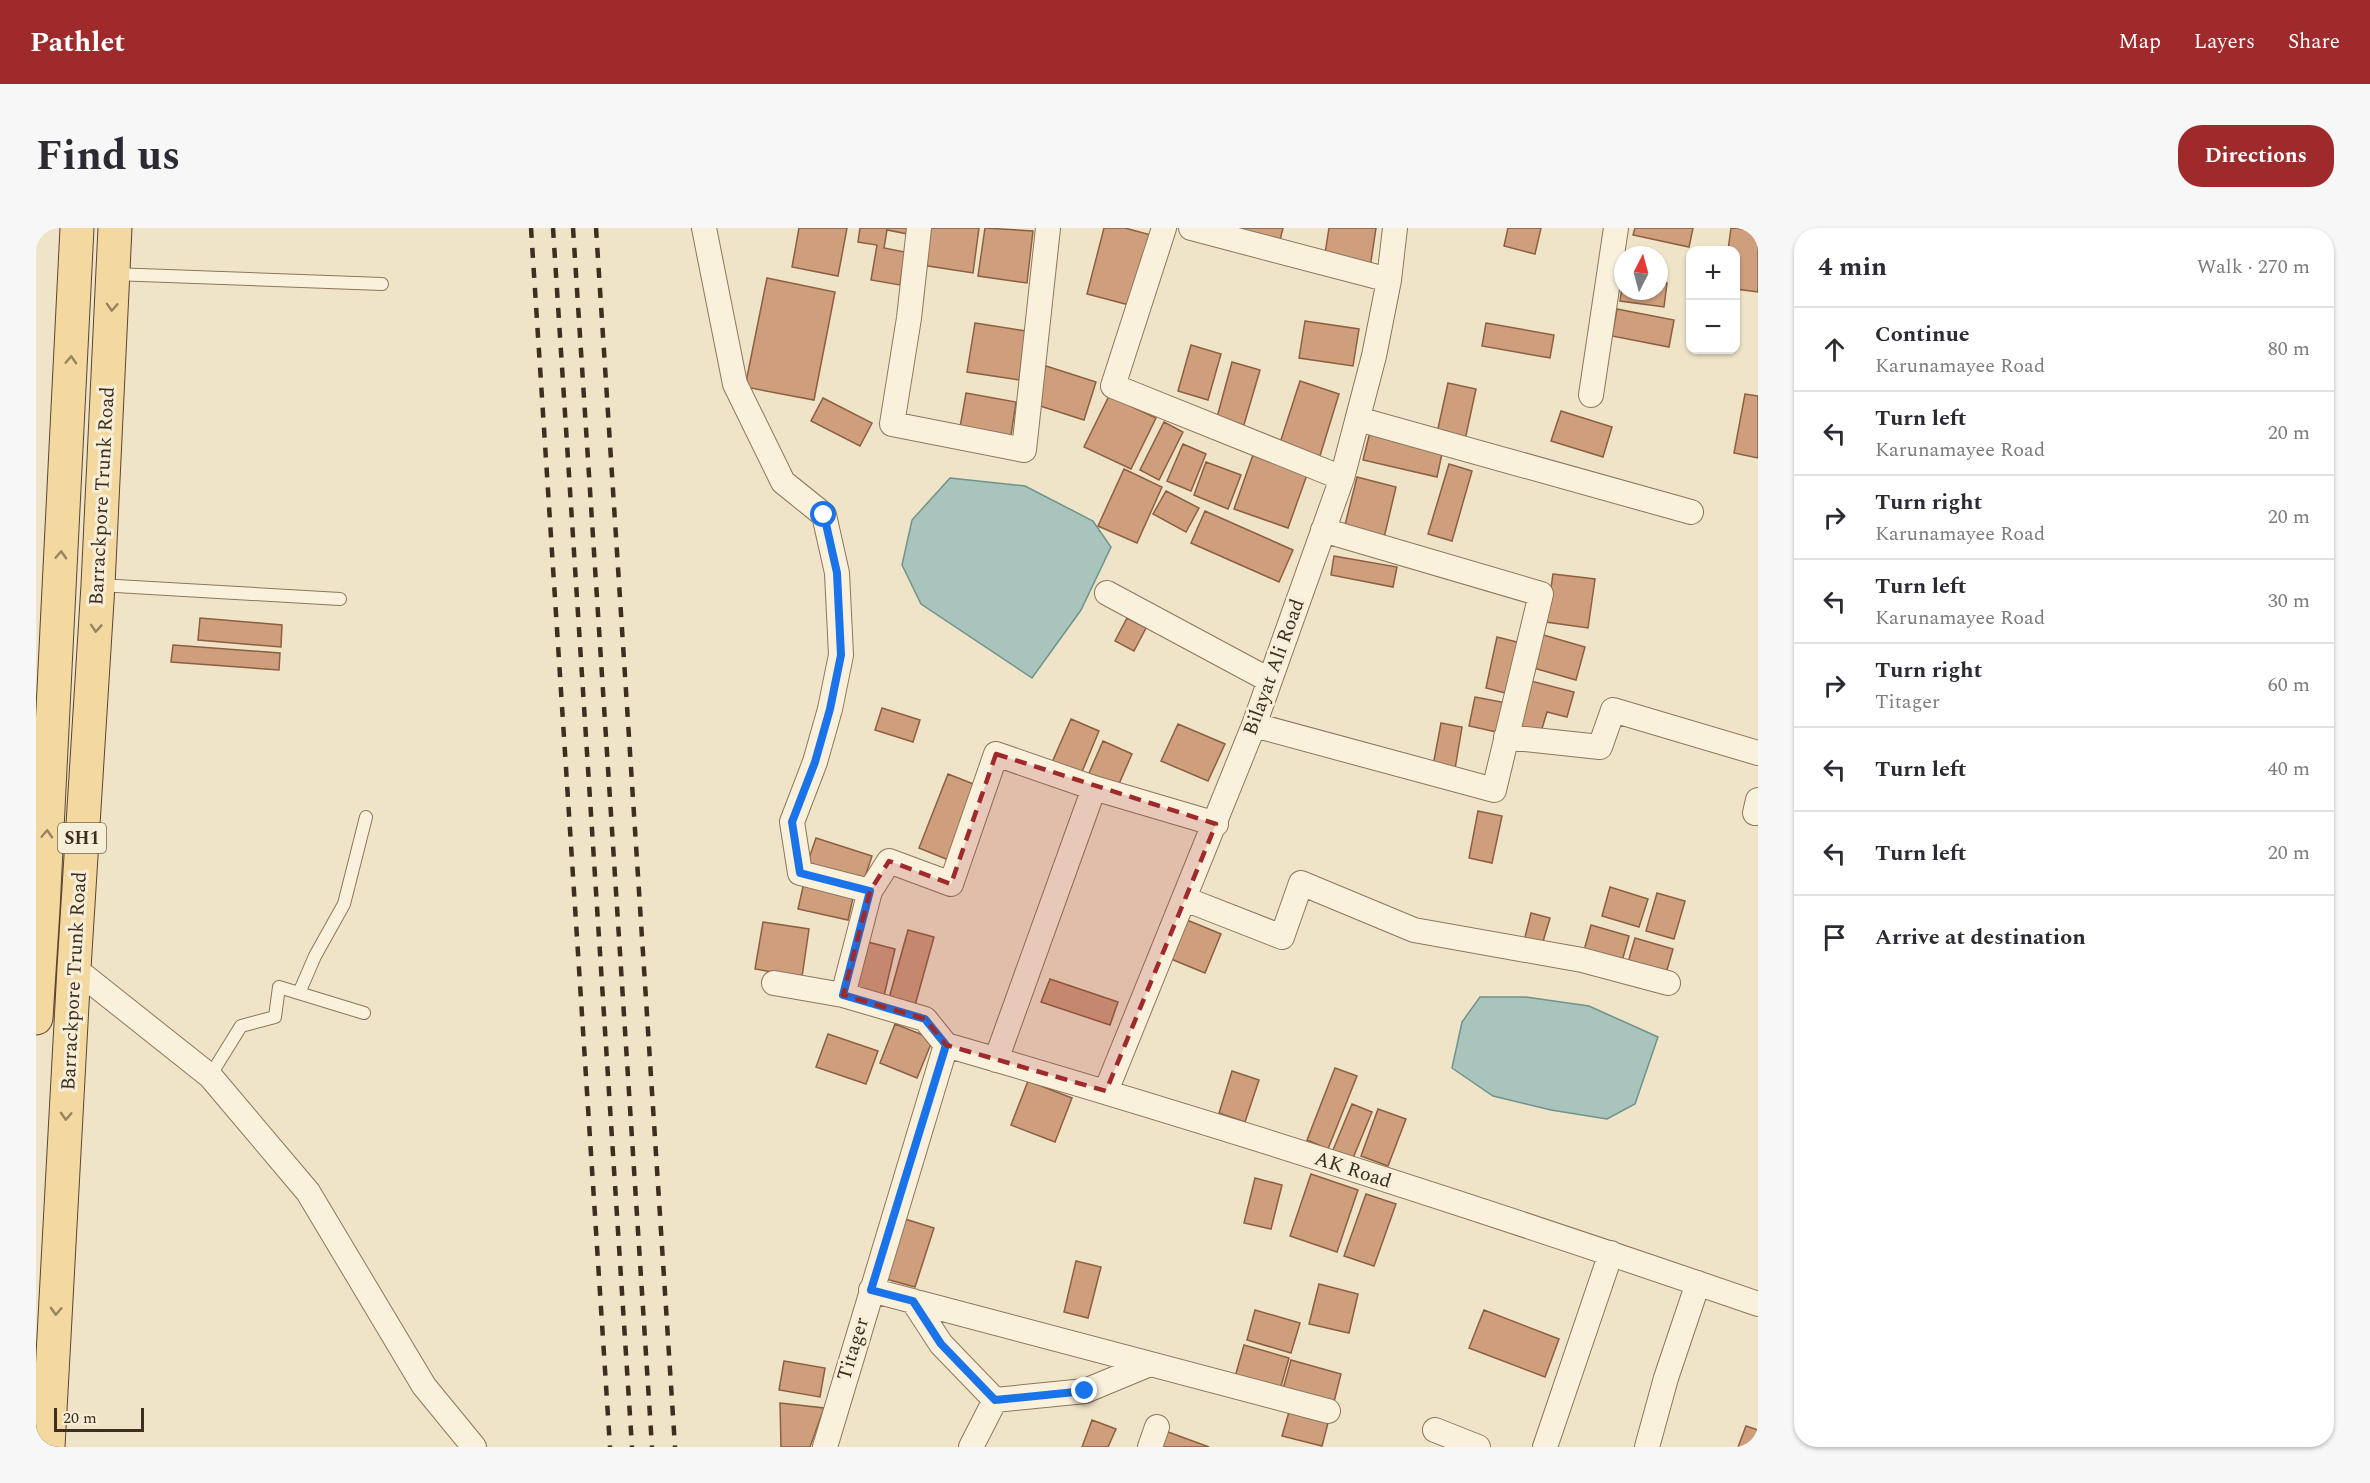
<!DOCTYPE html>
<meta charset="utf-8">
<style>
:root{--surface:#fff;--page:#f7f7f7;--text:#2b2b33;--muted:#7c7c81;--line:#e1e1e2;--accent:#9e2a2b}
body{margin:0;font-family:Spectral,serif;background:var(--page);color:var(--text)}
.controls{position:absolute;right:18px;top:18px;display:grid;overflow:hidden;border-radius:12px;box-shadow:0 2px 4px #0004}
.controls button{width:54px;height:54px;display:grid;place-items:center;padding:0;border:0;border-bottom:2px solid var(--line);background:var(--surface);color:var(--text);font:30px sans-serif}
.compass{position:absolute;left:1578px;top:18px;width:54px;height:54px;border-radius:50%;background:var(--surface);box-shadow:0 2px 4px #0004;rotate:6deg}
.scale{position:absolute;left:18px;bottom:15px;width:90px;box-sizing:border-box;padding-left:6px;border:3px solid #3d2e20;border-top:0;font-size:16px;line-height:21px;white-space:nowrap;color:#3d2e20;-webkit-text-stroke:4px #f7eed8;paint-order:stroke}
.stop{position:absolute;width:18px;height:18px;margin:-14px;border:4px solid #1a73e8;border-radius:50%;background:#fff}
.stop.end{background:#1a73e8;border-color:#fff;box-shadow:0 2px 6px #0008}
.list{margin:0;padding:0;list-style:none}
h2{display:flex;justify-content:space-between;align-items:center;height:78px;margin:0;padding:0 24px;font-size:26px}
h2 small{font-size:20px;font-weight:400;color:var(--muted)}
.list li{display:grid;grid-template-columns:39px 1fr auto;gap:18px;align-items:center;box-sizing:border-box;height:84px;padding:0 24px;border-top:2px solid var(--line)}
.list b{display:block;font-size:22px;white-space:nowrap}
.list p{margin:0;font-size:20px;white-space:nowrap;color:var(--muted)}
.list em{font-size:20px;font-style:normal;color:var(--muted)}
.icon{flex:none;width:33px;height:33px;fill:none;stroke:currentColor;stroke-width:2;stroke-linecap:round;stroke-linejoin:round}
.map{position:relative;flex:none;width:1722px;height:1219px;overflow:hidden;border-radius:24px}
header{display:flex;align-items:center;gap:36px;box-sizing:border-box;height:84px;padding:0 30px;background:var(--accent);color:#fff}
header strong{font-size:28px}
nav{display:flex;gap:33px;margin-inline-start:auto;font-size:21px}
.intro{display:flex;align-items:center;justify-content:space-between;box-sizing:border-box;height:144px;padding:0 36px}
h1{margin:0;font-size:42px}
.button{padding:15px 27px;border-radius:24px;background:var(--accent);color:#fff;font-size:21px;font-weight:700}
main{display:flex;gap:36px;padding:0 36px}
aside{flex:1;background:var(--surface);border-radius:24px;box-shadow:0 2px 4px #0004}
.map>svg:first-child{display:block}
.water{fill:#a9c4bc;stroke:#6f938a;stroke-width:1.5}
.building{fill:#cf9f7d;stroke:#8d5f41;stroke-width:1.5}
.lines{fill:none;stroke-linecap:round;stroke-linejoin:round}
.lane-casing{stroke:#8d765c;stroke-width:14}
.street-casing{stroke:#8d765c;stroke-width:26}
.primary-casing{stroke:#5b4430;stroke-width:35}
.lane{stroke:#faf1dc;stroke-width:12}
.street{stroke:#faf1dc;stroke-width:24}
.primary{stroke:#f3d9a0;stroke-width:33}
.rail{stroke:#3d2e20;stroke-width:4.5;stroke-dasharray:10 10;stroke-linecap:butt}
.oneway{stroke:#988460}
.route{stroke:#1a73e8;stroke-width:8}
.marked{fill:#9e2a2b;fill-opacity:0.2;stroke:#9e2a2b;stroke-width:4.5;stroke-dasharray:12 8;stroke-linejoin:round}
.labels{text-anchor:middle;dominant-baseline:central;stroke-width:6;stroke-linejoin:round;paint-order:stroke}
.shield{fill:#f7eed8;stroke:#756857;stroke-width:1.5}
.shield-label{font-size:18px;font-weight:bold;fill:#3d2e20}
.street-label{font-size:20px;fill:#3d2e20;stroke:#f7eed8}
</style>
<header>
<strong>Pathlet</strong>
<nav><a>Map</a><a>Layers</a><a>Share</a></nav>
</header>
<div class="intro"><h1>Find us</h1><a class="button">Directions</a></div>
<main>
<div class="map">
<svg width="1722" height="1219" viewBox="0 0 1722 1219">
<rect width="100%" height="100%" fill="#f0e4c8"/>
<path class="water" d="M914 250 989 258 1057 293 1075 319 1045 382 996 450 885 376 866 337 876 292Z
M1444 769H1490L1553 778 1622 809 1599 876 1571 891 1515 882 1457 868 1416 840 1426 794Z"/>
<path class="building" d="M763 0H811L802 48 756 39Z
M824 0H873L872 6 851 2 848 20 869 24 864 57 835 52 841 17 822 14Z
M891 0H943L937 45 886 37Z
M949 0 997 3 991 55 942 48Z
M1068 0H1089L1115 7 1097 78 1051 66Z
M1203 0H1247L1243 16 1201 6Z
M1293 0H1340L1334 40 1288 32Z
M1472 0H1505L1499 26 1468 18Z
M1599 0H1657L1653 19 1597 7Z
M1695 0 1722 2V64L1700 61V22H1692Z
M731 50 799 64 778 172 709 159Z
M1587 52V63H1623V54L1631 55 1628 79 1584 73Z
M1581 81 1638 92 1633 119 1576 108Z
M1269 93 1323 101 1317 138 1263 130Z
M939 95 990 103 983 152 931 144Z
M1450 95 1518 107 1514 130 1446 118Z
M1155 117 1185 126 1172 172 1142 163Z
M1196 134 1224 142 1207 200 1180 193Z
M1010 138 1060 154 1048 192 998 176Z
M1264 153 1303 166 1283 231 1243 218Z
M1412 155 1440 161 1429 212 1401 205Z
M930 165 980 174 974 214 923 205Z
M1709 166 1722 168V230L1698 225Z
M1073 168 1120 190 1095 241 1048 219Z
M787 170 836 195 824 218 775 193Z
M1525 183 1576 199 1567 229 1515 213Z
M1128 194 1147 204 1123 252 1104 242Z
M1335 200 1408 216 1401 249 1327 232Z
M1147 216 1170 226 1155 263 1131 253Z
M1218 224 1272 244 1252 300 1198 281Z
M1170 234 1205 247 1192 281 1158 267Z
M1413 236 1436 243 1416 313 1392 306Z
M1088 241 1126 259 1101 315 1062 298Z
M1321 249 1360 259 1347 314 1307 305Z
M1130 263 1163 280 1150 304 1117 286Z
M1169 283 1257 322 1243 354 1155 315Z
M1298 328 1361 339 1357 359 1295 347Z
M1517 346 1559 351 1552 400 1510 394Z
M164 390 246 397 245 419 162 412Z
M1091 390 1110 400 1098 423 1079 413Z
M1504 406 1549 419 1540 452 1494 439Z
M1461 409 1489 416 1477 467 1450 460Z
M137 417 244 425 243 442 135 434Z
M1487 451 1538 464 1531 489 1511 484 1505 504 1474 496Z
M1439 469 1476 476 1470 506 1433 498Z
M846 480 884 492 877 514 839 502Z
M1035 491 1063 503 1043 551 1014 539Z
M1405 495 1426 499 1418 547 1396 543Z
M1142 496 1189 516 1172 553 1125 533Z
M1067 513 1096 526 1079 565 1050 552Z
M912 546 945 559 915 633 883 620Z
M1442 583 1466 588 1456 635 1433 630Z
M780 610 836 628 826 658 770 639Z
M769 650 819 661 812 692 762 681Z
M1574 659 1612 671 1603 699 1566 688Z
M1621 665 1649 673 1638 711 1610 703Z
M1495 685 1514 690 1506 717 1488 713Z
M1151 692 1185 706 1169 745 1135 731Z
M727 694 773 701 766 749 719 741Z
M1555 697 1593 708 1585 737 1547 726Z
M872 702 898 709 878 781 852 774Z
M1599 710 1637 721 1629 749 1591 738Z
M832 714 859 721 847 772 819 765Z
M1014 751 1082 774 1074 797 1005 774Z
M859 796 897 811 881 850 844 835Z
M792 806 842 823 830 856 780 839Z
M1299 840 1321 848 1292 921 1271 912Z
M1196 843 1223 852 1209 894 1183 885Z
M992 853 1036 870 1019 914 975 897Z
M1316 876 1336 884 1317 930 1297 922Z
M1342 881 1370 891 1352 938 1325 928Z
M1275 946 1322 962 1301 1024 1254 1008Z
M1219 950 1246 957 1235 1001 1208 995Z
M1330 966 1360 976 1338 1038 1308 1028Z
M869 991 898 1000 879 1059 850 1051Z
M1040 1033 1065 1039 1052 1090 1028 1084Z
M1283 1056 1322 1066 1313 1105 1273 1096Z
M1219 1082 1264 1095 1255 1125 1211 1112Z
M1448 1082 1523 1111 1509 1149 1433 1120Z
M1208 1117 1253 1130 1244 1162 1199 1149Z
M1255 1132 1305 1146 1298 1174 1247 1161Z
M748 1133 789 1140 784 1169 743 1162Z
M744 1175 788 1180 774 1219H745Z
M1255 1177 1294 1187 1286 1218 1246 1208Z
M1056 1192 1080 1201 1072 1219H1046Z
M1710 1198 1722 1202V1219H1702Z
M1124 1201 1173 1219H1118Z"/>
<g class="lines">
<g class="lane-casing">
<path id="lane" d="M77 46 346 56
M63 357 304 371
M263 765 279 728 308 676 330 589
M174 848 205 798 239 789 243 759 328 785"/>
</g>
<g class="street-casing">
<path id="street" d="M668 0 699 156 747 254 788 287 801 345 805 427 794 481 779 534 756 594 764 645 834 663 807 767 889 791 910 817
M883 0 873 90 856 196 988 222 1012 0
M1128 0 1077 158 1306 250
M1155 0 1353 52
M1555 167 1580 0
M1322 191 1655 284
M1071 365 1233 452
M1218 497 1458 562 1505 366 1287 302
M1470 509 1564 519 1577 482 1722 525
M1719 585 1722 572
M834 663 853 633 915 656 960 526 1058 560 1180 596
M1149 671 1246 709 1265 655 1378 702 1546 732 1632 755
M38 740 174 848 272 964 388 1158 438 1219
M738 755 807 767
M910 817C1183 896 1453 983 1722 1076
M960 832 1058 560
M1070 863 1218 497 1306 250 1338 128 1353 52 1359 0
M835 1062 1292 1183
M877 1073 905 1116 959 1172
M1399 1202 1442 1219
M789 1219 910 817
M935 1219 959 1172 1049 1163 1114 1136
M1114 1219 1121 1199
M1509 1219 1575 1025
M1611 1219 1630 1150 1662 1055"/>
</g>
<g class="primary-casing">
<path id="primary" d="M0 790 7 681 41 0
M12 1219 38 740 62 357 79 0"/>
</g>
<use href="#lane" class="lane"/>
<use href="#street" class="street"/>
<use href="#primary" class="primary"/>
<path class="rail" d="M495 0 574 1219
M517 0 596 1219
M537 0 616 1219
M560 0 639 1219"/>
</g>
<defs><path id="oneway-chevron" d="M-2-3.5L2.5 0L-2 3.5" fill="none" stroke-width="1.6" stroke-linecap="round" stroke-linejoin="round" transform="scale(1.5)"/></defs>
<g class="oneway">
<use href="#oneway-chevron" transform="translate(76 79) rotate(93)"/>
<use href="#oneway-chevron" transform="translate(35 132) rotate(-87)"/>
<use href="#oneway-chevron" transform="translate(25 327) rotate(-87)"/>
<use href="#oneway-chevron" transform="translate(60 400) rotate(94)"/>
<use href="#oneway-chevron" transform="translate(11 606) rotate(-87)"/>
<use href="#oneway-chevron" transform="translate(30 888) rotate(93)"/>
<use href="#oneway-chevron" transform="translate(20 1083) rotate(93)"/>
</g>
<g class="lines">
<path class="route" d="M788 287 801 345 805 427 794 481 779 534 756 594 764 645 834 663 807 767 889 791 910 817 835 1062 877 1073 905 1116 959 1172 1049 1163"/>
</g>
<path class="marked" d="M960 526 1180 596 1070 863 910 817 889 791 807 767 834 663 853 633 915 656Z"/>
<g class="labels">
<rect class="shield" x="22" y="595" width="48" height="30" rx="4.5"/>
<g class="shield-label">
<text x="46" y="610">SH1</text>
</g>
<g class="street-label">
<text transform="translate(66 268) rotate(-87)">Barrackpore Trunk Road</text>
<text transform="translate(1238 439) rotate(-70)">Bilayat Ali Road</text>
<text transform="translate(38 753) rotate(-87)">Barrackpore Trunk Road</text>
<text transform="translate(1317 942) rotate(18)">AK Road</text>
<text transform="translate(817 1121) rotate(-73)">Titager</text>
</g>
</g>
</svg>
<div class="controls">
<button>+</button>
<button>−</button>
</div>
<svg class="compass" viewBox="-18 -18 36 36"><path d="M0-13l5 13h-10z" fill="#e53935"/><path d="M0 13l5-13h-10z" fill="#7c7c81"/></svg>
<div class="scale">20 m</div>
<div class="stop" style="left:788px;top:287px"></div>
<div class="stop end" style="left:1049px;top:1163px"></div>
</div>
<aside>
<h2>4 min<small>Walk · 270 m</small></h2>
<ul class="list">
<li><svg class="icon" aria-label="ahead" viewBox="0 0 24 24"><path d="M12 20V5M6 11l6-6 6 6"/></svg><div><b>Continue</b><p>Karunamayee Road</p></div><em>80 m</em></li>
<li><svg class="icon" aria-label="left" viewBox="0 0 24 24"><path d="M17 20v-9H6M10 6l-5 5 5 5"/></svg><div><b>Turn left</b><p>Karunamayee Road</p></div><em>20 m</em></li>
<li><svg class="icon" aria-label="right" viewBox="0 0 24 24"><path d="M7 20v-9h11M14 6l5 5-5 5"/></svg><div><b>Turn right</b><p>Karunamayee Road</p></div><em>20 m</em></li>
<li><svg class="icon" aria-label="left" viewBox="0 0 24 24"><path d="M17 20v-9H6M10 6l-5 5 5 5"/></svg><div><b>Turn left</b><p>Karunamayee Road</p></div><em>30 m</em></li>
<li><svg class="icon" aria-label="right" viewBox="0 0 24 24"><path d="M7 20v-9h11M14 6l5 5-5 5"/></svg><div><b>Turn right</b><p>Titager</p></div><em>60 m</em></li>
<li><svg class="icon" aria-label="left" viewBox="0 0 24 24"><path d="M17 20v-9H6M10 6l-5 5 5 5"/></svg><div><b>Turn left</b></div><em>40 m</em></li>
<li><svg class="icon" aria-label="left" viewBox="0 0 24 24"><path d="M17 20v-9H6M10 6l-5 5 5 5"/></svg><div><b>Turn left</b></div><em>20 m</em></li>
<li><svg class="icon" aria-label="arrive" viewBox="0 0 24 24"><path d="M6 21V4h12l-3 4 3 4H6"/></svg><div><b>Arrive at destination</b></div></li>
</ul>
</aside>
</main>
